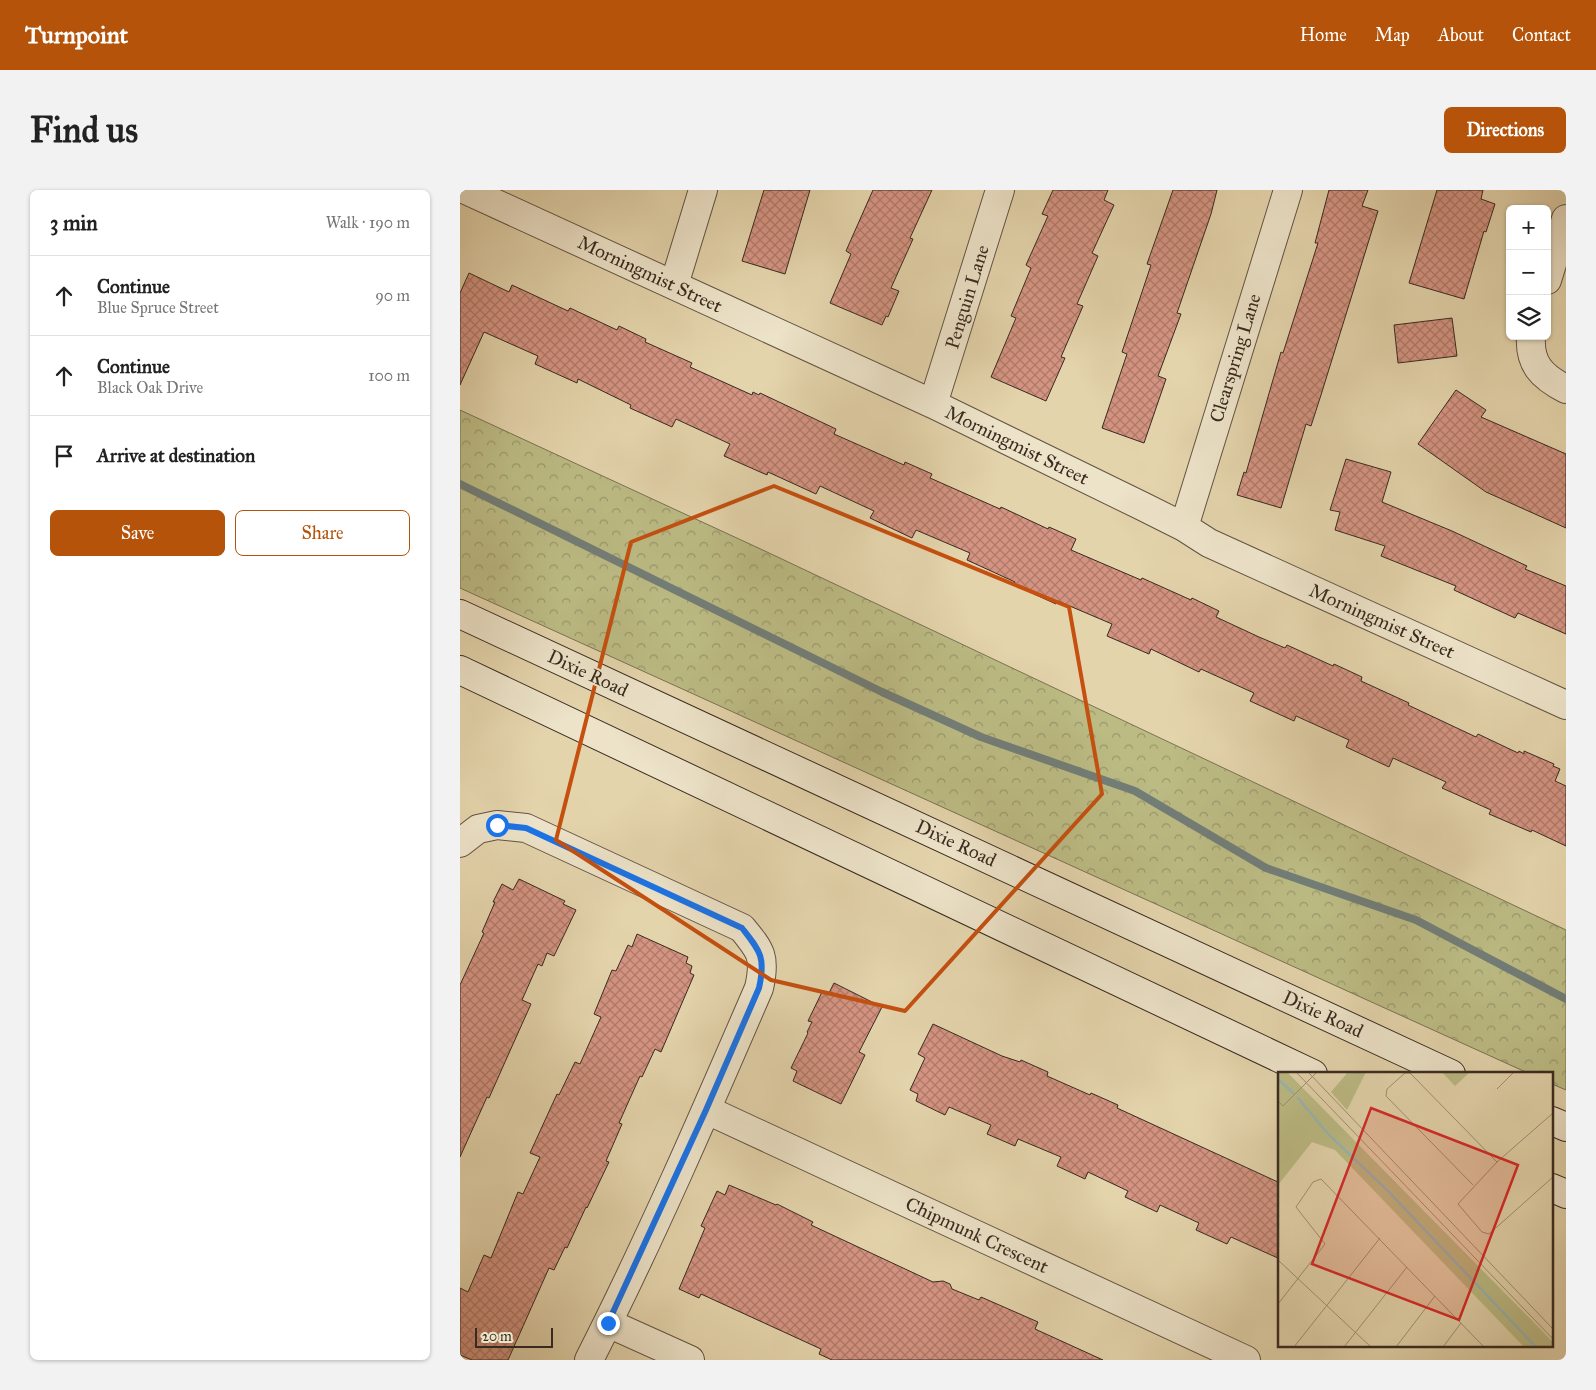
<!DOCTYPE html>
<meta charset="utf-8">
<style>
:root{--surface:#fff;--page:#f2f2f2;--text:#222;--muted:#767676;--line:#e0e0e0;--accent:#b45309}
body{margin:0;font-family:"IM FELL Great Primer",serif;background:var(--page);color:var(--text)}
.controls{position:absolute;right:15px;top:15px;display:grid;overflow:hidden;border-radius:8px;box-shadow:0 1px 4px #0004}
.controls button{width:45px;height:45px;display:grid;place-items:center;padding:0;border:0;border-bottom:1px solid var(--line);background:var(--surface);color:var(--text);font:25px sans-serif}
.scale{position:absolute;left:15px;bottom:12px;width:78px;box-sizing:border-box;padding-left:5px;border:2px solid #382a20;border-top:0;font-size:14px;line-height:18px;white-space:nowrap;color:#382a20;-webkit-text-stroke:4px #ede3c9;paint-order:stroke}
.stop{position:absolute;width:15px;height:15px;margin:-11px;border:4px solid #1a73e8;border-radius:50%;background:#fff}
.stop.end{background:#1a73e8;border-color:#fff;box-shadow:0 1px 5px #0008}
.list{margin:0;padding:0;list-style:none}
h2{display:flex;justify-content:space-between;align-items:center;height:65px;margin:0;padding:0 20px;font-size:21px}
h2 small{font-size:16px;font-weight:400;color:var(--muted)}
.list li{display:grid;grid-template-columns:32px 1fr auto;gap:15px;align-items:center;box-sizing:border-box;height:80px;padding:0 20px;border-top:1px solid var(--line)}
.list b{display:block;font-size:19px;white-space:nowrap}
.list p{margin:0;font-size:16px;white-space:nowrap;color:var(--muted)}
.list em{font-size:16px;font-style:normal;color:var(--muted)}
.actions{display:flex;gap:10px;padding:15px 20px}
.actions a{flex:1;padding:11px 0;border:1px solid var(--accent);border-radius:8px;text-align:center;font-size:18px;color:var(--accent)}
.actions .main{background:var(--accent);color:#fff}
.icon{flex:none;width:28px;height:28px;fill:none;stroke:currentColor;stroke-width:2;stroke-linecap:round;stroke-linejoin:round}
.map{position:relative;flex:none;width:1106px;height:1170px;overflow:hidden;border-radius:8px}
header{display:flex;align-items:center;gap:30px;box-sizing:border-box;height:70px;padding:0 25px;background:var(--accent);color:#fff}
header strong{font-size:24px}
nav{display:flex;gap:28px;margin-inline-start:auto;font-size:18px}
.intro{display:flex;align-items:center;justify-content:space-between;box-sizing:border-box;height:120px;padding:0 30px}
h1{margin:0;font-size:35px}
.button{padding:12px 22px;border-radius:8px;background:var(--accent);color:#fff;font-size:18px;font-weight:700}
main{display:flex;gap:30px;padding:0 30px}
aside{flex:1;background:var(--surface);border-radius:8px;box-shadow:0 1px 4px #0004}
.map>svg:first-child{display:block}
.park{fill:url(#park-crowns);stroke:#7a7252}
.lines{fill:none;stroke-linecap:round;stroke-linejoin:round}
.stream{stroke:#727e78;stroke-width:8}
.building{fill:url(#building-cross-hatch);stroke:#382a20}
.minor-casing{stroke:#635443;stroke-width:30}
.secondary-casing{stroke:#382a20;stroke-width:30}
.minor{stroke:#ede3c9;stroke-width:28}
.secondary{stroke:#ede3c9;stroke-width:28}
.route{stroke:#1a73e8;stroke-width:6}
.marked{fill:none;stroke:#c55010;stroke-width:4;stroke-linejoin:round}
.labels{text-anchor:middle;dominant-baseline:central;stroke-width:4;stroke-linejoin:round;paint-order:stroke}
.street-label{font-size:19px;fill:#382a20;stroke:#ede3c9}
.inset-river{fill:none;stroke:#98b6b3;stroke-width:2.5}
.inset-road{fill:none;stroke:#9f9074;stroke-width:1}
.view{fill:#d62828;fill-opacity:0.15;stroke:#d62828;stroke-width:2.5}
.inset-edge{fill:none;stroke:#382a20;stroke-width:2.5}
</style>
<header>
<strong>Turnpoint</strong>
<nav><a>Home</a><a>Map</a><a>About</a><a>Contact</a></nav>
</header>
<div class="intro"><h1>Find us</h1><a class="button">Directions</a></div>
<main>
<aside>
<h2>3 min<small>Walk · 190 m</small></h2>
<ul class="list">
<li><svg class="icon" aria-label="ahead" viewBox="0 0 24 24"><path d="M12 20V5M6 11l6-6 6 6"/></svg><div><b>Continue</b><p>Blue Spruce Street</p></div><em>90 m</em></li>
<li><svg class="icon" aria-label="ahead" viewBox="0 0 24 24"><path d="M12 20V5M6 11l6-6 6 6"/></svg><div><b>Continue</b><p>Black Oak Drive</p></div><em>100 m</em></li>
<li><svg class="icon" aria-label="arrive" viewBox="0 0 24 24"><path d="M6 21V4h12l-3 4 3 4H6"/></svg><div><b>Arrive at destination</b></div></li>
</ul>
<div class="actions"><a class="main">Save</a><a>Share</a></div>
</aside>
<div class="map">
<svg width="1106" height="1170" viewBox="0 0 1106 1170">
<defs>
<pattern id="park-crowns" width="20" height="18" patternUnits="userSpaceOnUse" patternTransform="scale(1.25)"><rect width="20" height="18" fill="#bcbb84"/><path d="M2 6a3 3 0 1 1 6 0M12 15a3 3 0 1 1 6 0" fill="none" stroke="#9a986c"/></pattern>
<pattern id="building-cross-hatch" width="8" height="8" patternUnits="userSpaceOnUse" patternTransform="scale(1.25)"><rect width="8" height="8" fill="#d59482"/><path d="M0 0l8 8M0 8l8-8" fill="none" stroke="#ae796a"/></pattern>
</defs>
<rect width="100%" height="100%" fill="#e4d4ac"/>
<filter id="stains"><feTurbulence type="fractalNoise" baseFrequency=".004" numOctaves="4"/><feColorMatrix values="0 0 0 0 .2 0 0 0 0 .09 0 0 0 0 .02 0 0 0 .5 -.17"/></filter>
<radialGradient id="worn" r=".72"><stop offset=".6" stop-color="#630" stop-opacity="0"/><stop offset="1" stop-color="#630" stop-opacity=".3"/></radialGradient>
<path class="park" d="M0 220 307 362 1106 740V900L1092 894V884H1070L0 398Z"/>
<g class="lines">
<path class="stream" d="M0 294 422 502 521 547 675 601 806 678 956 730 1106 809"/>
</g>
<path class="building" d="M304 0H350L325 84 282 71Z
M413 0H472L450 48 453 49 431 98 439 101 428 127 426 126 422 135 370 113 391 64 386 61Z
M593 0H648L644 10 654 15 632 63 638 66 617 114 623 116 601 167 605 168 586 211 531 187 556 128 551 126 571 78 566 75 588 26 582 24Z
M713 0H757L751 24 717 123 721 124 698 186 706 189 684 253 642 238 667 164 662 162 691 75 687 74Z
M869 0H908L902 16 918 21 861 205 851 236 846 234 821 318 777 305 784 282 786 283 821 162 823 163 858 53H855Z
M977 0H1023L1021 9 1035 14 1026 42 1024 41 1004 109 949 93Z
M9 83 49 102 52 95 108 121 110 118 157 140 159 136 186 149 185 152 232 173 230 177 292 205 293 202 299 205 300 203 376 239 374 244 444 275 445 272 472 284 470 288 540 319 541 317 588 339 589 337 616 349 611 360 681 390 682 388 731 410 732 408 759 421 756 427 799 447 825 458 827 455 873 476 874 474 902 487 901 491 949 513 948 515 1016 547 1018 544 1058 563 1059 561 1064 564V561L1094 574 1093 576 1100 579 1095 591 1106 596V656L1072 640 1071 642 1029 624 1031 620 982 598 986 592 933 568 929 577 886 557 889 550 836 526 834 531 790 511 794 503 741 479 739 482 691 459 689 464 647 446 652 434 598 411 596 414 554 395 555 392 507 370 510 363 456 340 452 348 410 328 414 321 360 296 356 304 308 282 307 285 264 266 270 254 216 229 212 237 170 218 171 215 118 189 117 193 75 174 78 166 24 142 0 195V103Z
M992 128 997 166 938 173 934 135Z
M996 200 1026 220 1021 227 1106 264V338L1026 302 958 254Z
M886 269 931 282 922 312 992 341 1067 376 1065 379 1106 396V444L1058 423 1055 428 994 400 996 396 921 366 925 356 875 340 880 322 870 320Z
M59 689 105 711 103 714 116 720 94 766 87 763 82 776 78 774 62 810 71 814 45 872 29 908 27 907 0 967V795L24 743 22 742 35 712H33L42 694 53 700Z
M177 744 228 767 226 773 232 776 230 783 234 785 201 862 195 859 182 887 180 886 159 933 162 934 146 971 149 972 127 1018 126 1017 107 1058 105 1057 94 1080 89 1078 48 1170H12L0 1165V1098L8 1102 24 1065 31 1068 58 1002 63 1004 80 967 70 963 97 904 99 905 115 872 120 874 141 827 134 824 152 780 156 781 168 755 172 757Z
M374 793 422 817 399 862 405 865 381 914 333 891 337 881 331 878 348 843 347 842 352 832 348 831 362 802 368 805Z
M473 834 542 866 560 872 561 870 588 882 587 886 630 905 631 903 658 915 657 918 820 993V1069L771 1047 767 1054 736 1040 739 1033 700 1015 697 1022 665 1007 668 1001 628 982 625 989 597 976 601 967 558 949 555 956 527 944 531 935 489 917 485 925 456 911 458 904 450 900 465 868 458 864Z
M269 995 316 1015 317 1014 353 1032 351 1035 473 1092 483 1091 490 1094 492 1099 519 1110 521 1107 578 1132 575 1139 643 1170H372L359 1164 361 1159 241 1104 239 1108 219 1099 245 1038 241 1036 257 1001 265 1005Z"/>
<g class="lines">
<g class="minor-casing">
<path id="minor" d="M6 0 473 214 682 316 724 337 749 353 1106 515
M1087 90 1106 29
M214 95 243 0
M1071 146C1069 174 1082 187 1106 199
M473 214 540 0
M724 337 828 0
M0 653 18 639 37 635 66 638 282 738C301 761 306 767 299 798 245 923 191 1048 129 1170
M247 920 786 1170
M148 1133 230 1170"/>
</g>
<g class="secondary-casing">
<path id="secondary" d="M0 424 991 884
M0 480 853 884
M1092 931 1106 937
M1092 998 1106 1004"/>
</g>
<use href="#minor" class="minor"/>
<use href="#secondary" class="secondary"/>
</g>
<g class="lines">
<path class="route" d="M37 635 66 638 282 738C300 761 306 767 299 798L246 920 148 1133"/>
</g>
<path class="marked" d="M314 296 609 417 642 604 445 821 311 790 96 650 171 352Z"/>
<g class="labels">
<g class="street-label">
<text transform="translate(190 84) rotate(25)">Morningmist Street</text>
<text transform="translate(507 107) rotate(-73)">Penguin Lane</text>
<text transform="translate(775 168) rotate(-73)">Clearspring Lane</text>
<text transform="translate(557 255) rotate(26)">Morningmist Street</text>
<text transform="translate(922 431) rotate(24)">Morningmist Street</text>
<text transform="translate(128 483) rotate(25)">Dixie Road</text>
<text transform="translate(496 653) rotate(25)">Dixie Road</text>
<text transform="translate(863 824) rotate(25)">Dixie Road</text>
<text transform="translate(517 1045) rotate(25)">Chipmunk Crescent</text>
</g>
</g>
<g transform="translate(818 882)">
<rect width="275" height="275" fill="#e4d4ac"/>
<path d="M0 0H9L275 270V275H246L57 78 34 70 0 113ZM70 0H88L69 38 53 20ZM164 0H192L177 14Z" fill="#bcbb84"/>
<path class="inset-river" d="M0 7 16 22M19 25 51 63 108 117 258 275"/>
<path class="inset-road" d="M18 0 275 267M30 0 275 257M219 17 236 0M0 29 5 34 39 0M275 41 219 90 180 132 204 160 211 162 275 105M195 113 108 24 109 17 127 1H132L219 90M0 188 93 275M0 232 47 172 18 135 35 110 43 107 206 275M16 275 102 166M66 275 129 195M118 275 157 224M165 275 183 251"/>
<path class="view" d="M93 36 240 93 181 248 34 192Z"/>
<rect width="275" height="275" class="inset-edge"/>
</g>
<rect width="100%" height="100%" filter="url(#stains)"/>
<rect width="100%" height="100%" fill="url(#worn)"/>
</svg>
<div class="controls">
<button>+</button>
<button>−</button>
<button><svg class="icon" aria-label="layers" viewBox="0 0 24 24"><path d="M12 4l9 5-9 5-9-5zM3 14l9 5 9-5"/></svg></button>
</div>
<div class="scale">20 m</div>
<div class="stop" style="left:37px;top:635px"></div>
<div class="stop end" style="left:148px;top:1133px"></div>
</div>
</main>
